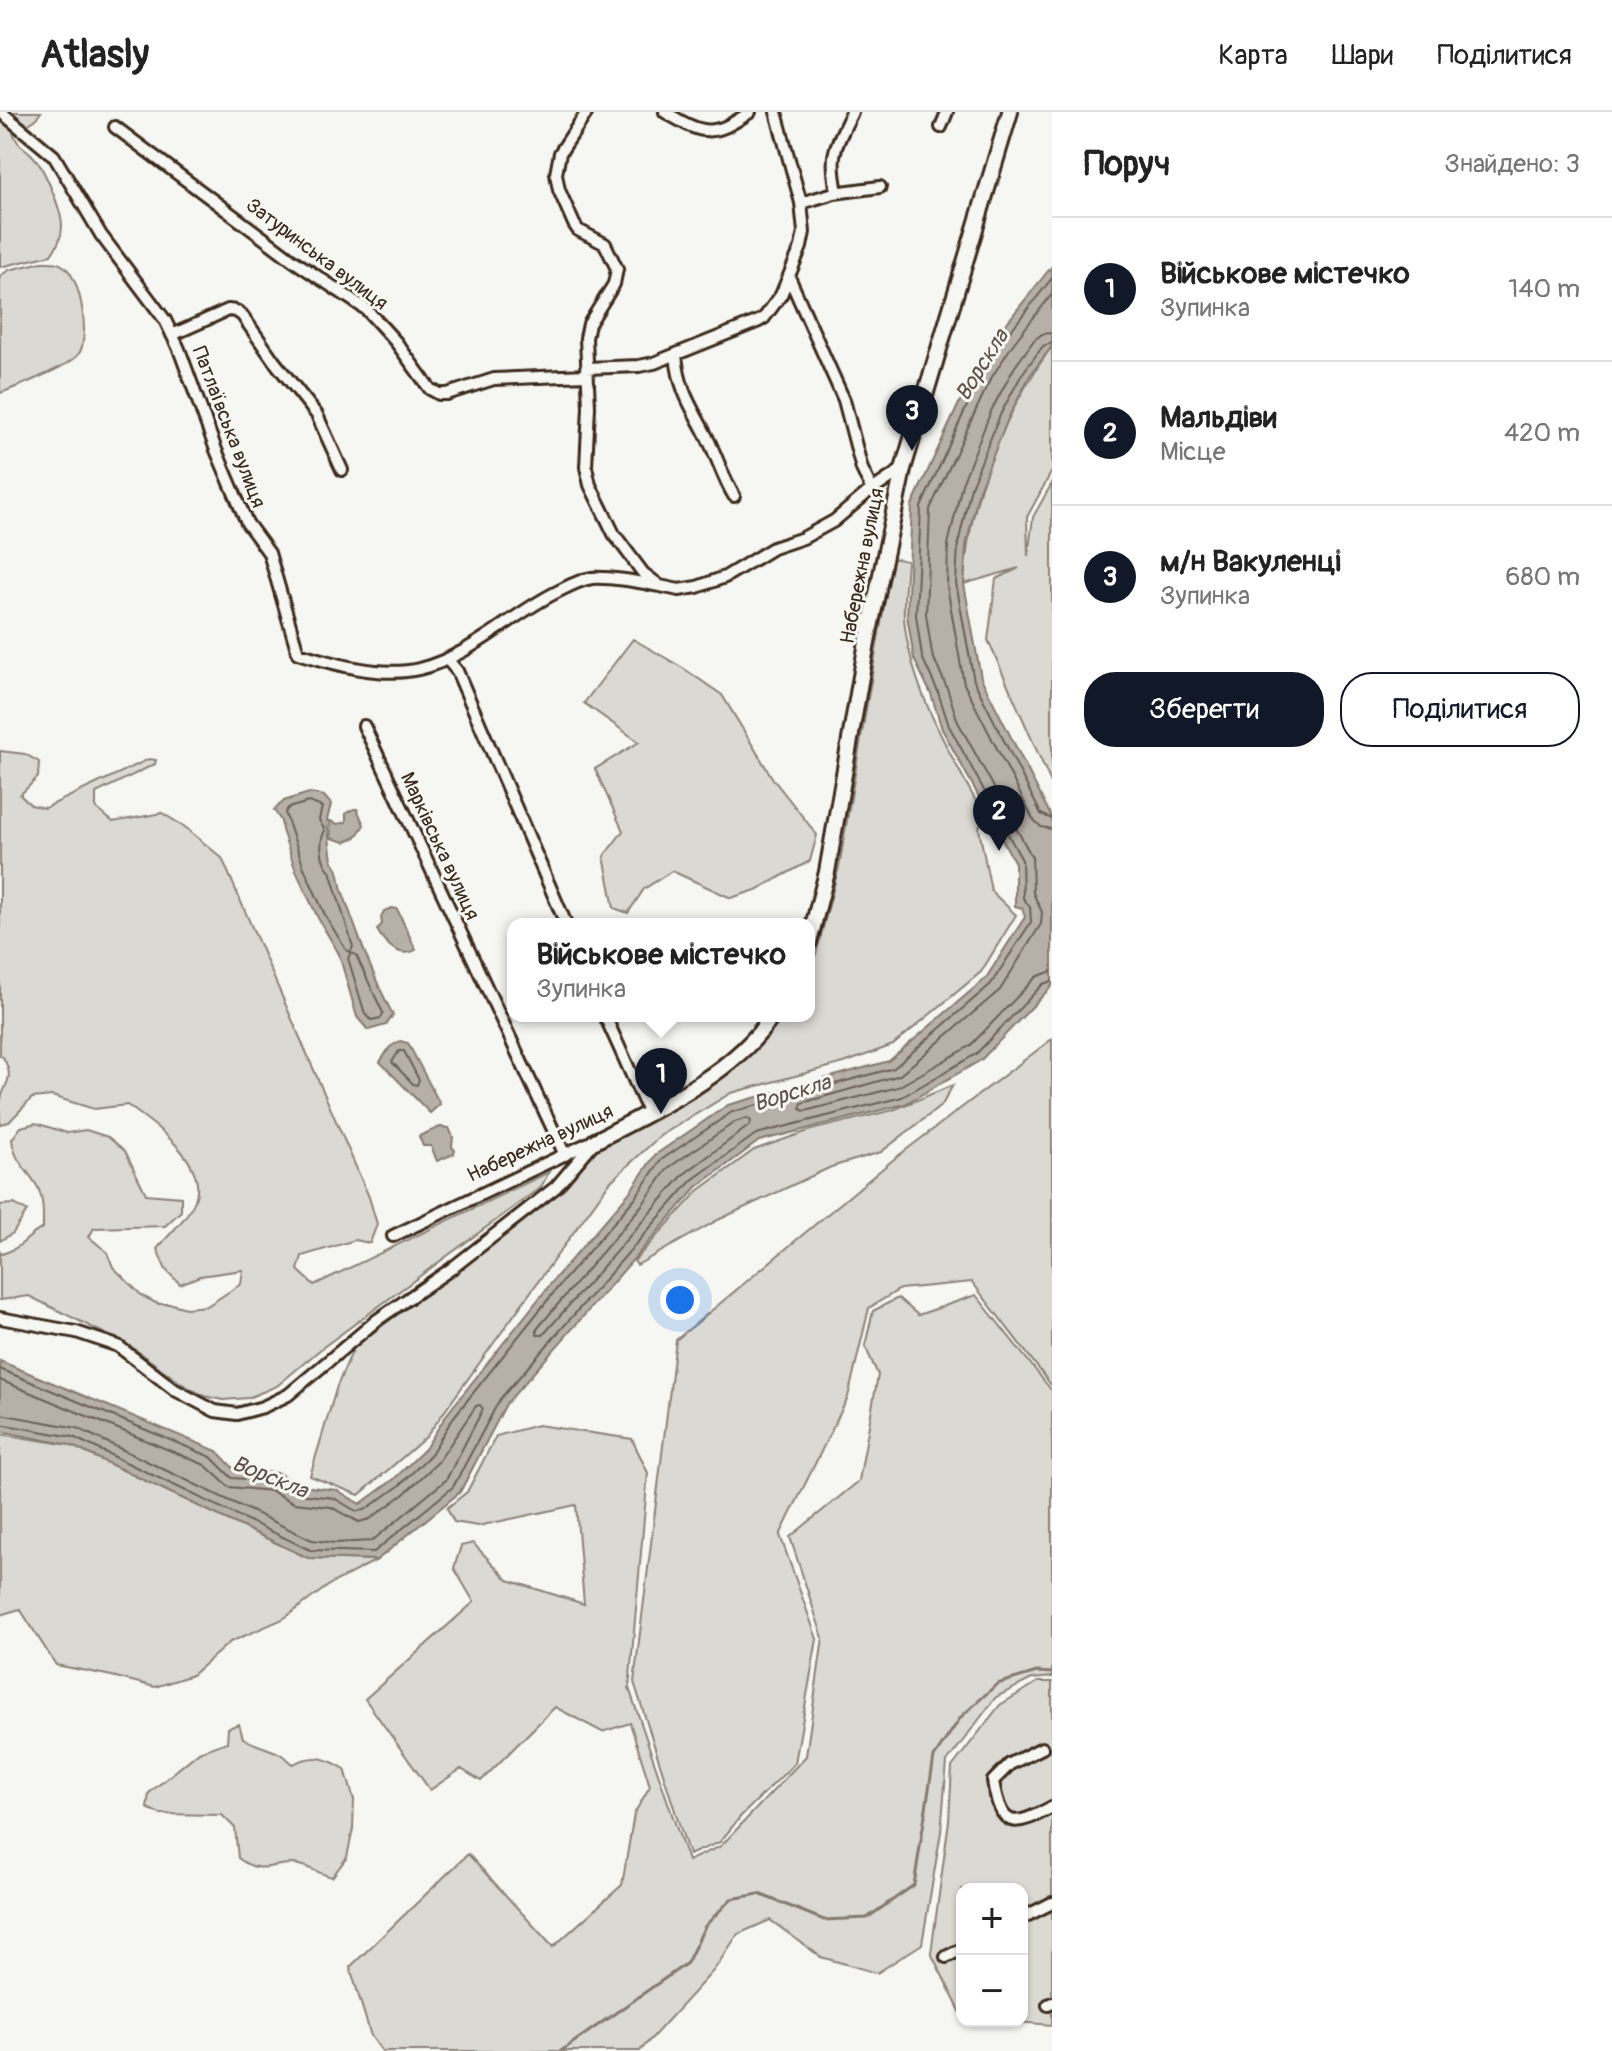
<!DOCTYPE html>
<html lang="uk">
<meta charset="utf-8">
<style>
:root{--surface:#fff;--page:#f2f2f2;--text:#222;--muted:#767676;--line:#e0e0e0;--accent:#111827}
body{margin:0;font-family:Pangolin,sans-serif;background:var(--page);color:var(--text)}
.controls{position:absolute;right:24px;bottom:24px;display:grid;overflow:hidden;border-radius:16px;box-shadow:0 2px 6px #0004}
.controls button{width:72px;height:72px;display:grid;place-items:center;padding:0;border:0;border-bottom:2px solid var(--line);background:var(--surface);color:var(--text);font:40px sans-serif}
.you{position:absolute;left:680px;top:1188px;width:28px;height:28px;margin:-20px;border:6px solid #fff;border-radius:50%;background:#1a73e8;box-shadow:0 0 0 12px #1a73e833}
.badge{display:grid;place-items:center;width:52px;height:52px;border-radius:50%;background:var(--accent);color:#fff;font-size:26px;font-weight:700}
.pin{position:absolute;translate:-50% -66px;filter:drop-shadow(0 2px 4px #0008)}
.pin::after{content:'';position:absolute;top:42px;width:28px;height:24px;background:inherit;clip-path:polygon(0 0,100% 0,50% 100%)}
.popup{position:absolute;left:507px;top:806px;width:308px;height:104px;box-sizing:border-box;display:grid;place-content:center;border-radius:16px;background:var(--surface);filter:drop-shadow(0 2px 6px #0005);font-size:26px;white-space:nowrap;color:var(--muted)}
.popup b{font-size:30px;color:var(--text)}
.popup::after{content:'';position:absolute;left:50%;top:100%;margin-left:-16px;border:16px solid transparent;border-top-color:var(--surface)}
.list{margin:0;padding:0;list-style:none}
h2{display:flex;justify-content:space-between;align-items:center;height:104px;margin:0;padding:0 32px;font-size:34px}
h2 small{font-size:26px;font-weight:400;color:var(--muted)}
.list li{display:grid;grid-template-columns:52px 1fr auto;gap:24px;align-items:center;box-sizing:border-box;height:144px;padding:0 32px;border-top:2px solid var(--line)}
.list b{display:block;font-size:30px;white-space:nowrap}
.list p{margin:0;font-size:26px;white-space:nowrap;color:var(--muted)}
.list em{font-size:26px;font-style:normal;color:var(--muted)}
.actions{display:flex;gap:16px;padding:24px 32px}
.actions a{flex:1;padding:18px 0;border:2px solid var(--accent);border-radius:32px;text-align:center;font-size:28px;color:var(--accent)}
.actions .main{background:var(--accent);color:#fff}
.map{position:relative;flex:none;width:1052px;height:1939px;overflow:hidden}
header{display:flex;align-items:center;gap:48px;box-sizing:border-box;height:112px;padding:0 40px;background:var(--surface);border-bottom:2px solid var(--line)}
header strong{font-size:38px}
nav{display:flex;gap:44px;margin-inline-start:auto;font-size:28px}
main{display:flex}
aside{flex:1;background:var(--surface)}
.map>svg:first-child{display:block}
.green{fill:#dad9d3;stroke:#8a8278;stroke-width:2}
.water{fill:#b6b0a9;stroke:#857a71;stroke-width:2}
.lines{fill:none;stroke-linecap:round;stroke-linejoin:round}
.shore{stroke:#6c6056;stroke-width:2}
.stream{stroke:#857a71;stroke-width:3}
.street-casing{stroke:#3b2a1e;stroke-width:16}
.secondary-casing{stroke:#3b2a1e;stroke-width:20}
.street{stroke:#f6f6f2;stroke-width:10}
.secondary{stroke:#f6f6f2;stroke-width:14}
.labels{text-anchor:middle;dominant-baseline:central;stroke-width:6;stroke-linejoin:round;paint-order:stroke}
.street-label{font-size:20px;fill:#3b2a1e;stroke:#f6f6f2}
.water-label{font-size:22px;font-style:italic;fill:#605248;stroke:#f6f6f2}
</style>
<header>
<strong>Atlasly</strong>
<nav><a>Карта</a><a>Шари</a><a>Поділитися</a></nav>
</header>
<main>
<div class="map">
<svg width="1052" height="1939" viewBox="0 0 1052 1939">
<rect width="100%" height="100%" fill="#f6f6f2"/>
<filter id="ink" filterUnits="userSpaceOnUse"><feTurbulence type="fractalNoise" baseFrequency=".0125" numOctaves="2"/><feDisplacementMap in="SourceGraphic" scale="16" xChannelSelector="R" yChannelSelector="G"/><feConvolveMatrix kernelMatrix="1 2 1 2 8 2 1 2 1" color-interpolation-filters="sRGB"/></filter>
<g filter="url(#ink)">
<path class="green" d="M0 0H41L35 8 13 21C19 36 24 34 33 44 44 55 62 99 62 114 62 126 57 134 51 143L0 155Z
M42 150C51 150 58 149 65 155 81 168 91 227 78 243 69 254 15 276 0 281V164L9 158Z
M1052 234V359L1027 405 1028 444 1033 405 1052 371V673L988 528 996 467 1019 456 964 472C968 386 1002 304 1052 234Z
M892 446 907 449C906 468 903 487 904 506 910 576 950 641 983 702L979 717 991 779 1016 803 981 860 893 933 844 951 731 981 660 1024 610 1070 426 1325 359 1383 310 1364 337 1274 354 1235 562 1079 602 1031 741 946 776 913 781 904H809V854L816 842 839 755Z
M633 527 683 556 722 583 773 667 817 723 810 749 756 778 731 786 672 759 644 777 628 801 614 796 604 744 623 719 595 657 639 630 584 591Z
M0 639 25 642 39 650 38 665 20 683 31 693 45 696 149 647 156 648 155 652 96 681V696L113 710 162 701 185 715 222 746 369 1085 377 1112 370 1131 355 1128 302 1144 298 1158 314 1173 549 1060 541 1075 322 1236 277 1274 248 1286 223 1288 204 1284 182 1272 132 1235 29 1184 0 1188V1139L2 1142C24 1135 25 1125 43 1116 43 1100 44 1086 36 1072 25 1055 14 1048 12 1027L21 1015 36 1011 67 1021 86 1018 108 1025 125 1039 146 1082 181 1085V1099L165 1114 94 1116 89 1125 107 1140 113 1155 142 1184 158 1192H172L186 1196 207 1194 241 1172 243 1158 200 1164 180 1172 166 1158 157 1137C169 1122 188 1106 195 1088 209 1050 153 1011 127 993L94 997 52 984 32 986 9 1010 0 1012C0 1006 0 998 0 991 4 969 16 969 3 945L0 944Z
M1052 927V1274L972 1170 900 1177 869 1196 848 1285 780 1423 817 1527 795 1651 741 1704 720 1730 689 1743 634 1570 676 1228 894 1047Z
M953 973 942 993 881 1040 831 1055 718 1108 637 1153 634 1149 698 1079 754 1038 811 1018 893 998Z
M14 1092 27 1099 13 1121 0 1129V1093Z
M976 1183 1052 1279V1565L1032 1567 996 1585 947 1650 941 1720 922 1832 877 1861 821 1845 770 1808 738 1822 714 1858 640 1939H382L371 1924 350 1855 468 1742 553 1835 622 1773 634 1702 650 1674 630 1611 602 1620 555 1595 481 1669 461 1657 430 1678 365 1587 474 1490 454 1456 461 1434 473 1431 508 1468 584 1492 576 1393 478 1414 454 1410 447 1396 467 1380 496 1324 538 1313 632 1327 648 1361 629 1576 688 1749 721 1734 806 1644 823 1526 790 1425 859 1369 878 1263 865 1234 873 1199 898 1186 918 1203Z
M0 1322 70 1333 308 1446 377 1448 332 1471 283 1507 230 1530 192 1563 155 1575 112 1564 56 1553 20 1497 0 1503Z
M1038 1570H1052V1913L1003 1909H1022V1777H962V1903L931 1841 949 1709 952 1655 1000 1593Z
M239 1612 243 1626C263 1638 278 1636 293 1652 314 1642 325 1645 345 1657L354 1688 353 1717 347 1745 332 1765C320 1762 306 1753 294 1752 270 1751 261 1764 238 1746L235 1716 222 1703 160 1702 147 1696 149 1681 199 1640 227 1630 228 1616Z"/>
<path class="water" d="M1052 154V234L1029 265 1008 307 979 378 966 434 964 472 981 566 1052 706V874L981 948 905 992 759 1029 697 1075 506 1292 460 1380 377 1448 308 1446 70 1333 0 1319V1249L217 1339 235 1358 278 1361 301 1374 337 1378 360 1392 393 1368 425 1337 447 1302 557 1164 629 1081 655 1043 728 993 889 949 986 866 1025 805 1022 796 1015 794V751L942 617 931 582 914 547 907 503 912 393 974 259 998 222Z
M309 681 324 684 331 692 327 708 332 749C340 756 339 768 342 778 357 821 372 863 393 903L386 913 368 918 357 905 339 842 318 806 296 759 282 718 281 709 274 698 284 689Z
M354 697H357L364 713 356 725 345 730 331 726 330 709 338 712 346 710V701Z
M392 796 397 797 416 838C400 847 385 832 377 818L382 812 381 805 384 799Z
M400 929 408 931 440 992 430 1001 380 950 390 935Z
M440 1015 449 1016 453 1025 452 1035 455 1038 454 1042 437 1049 431 1034H423L419 1024Z"/>
<g class="lines">
<path class="shore" d="M1052 182 1013 232 990 268 930 397 926 502 932 542 947 576 958 610 1032 745 1033 781 1042 800 1041 812 1000 878 900 963 802 991 800 997 805 999 898 975 970 934 1036 865 1052 859
M1052 221 1042 222 1034 228 1014 256 991 299 962 372 948 433 947 474 964 572 1033 707 1041 715 1052 717
M1052 231 1043 234 1022 262 1000 303 971 375 958 432 956 471 974 569 1041 702 1052 707
M309 690 322 695 319 708 325 718C319 730 320 748 330 759L353 835 350 840 346 838 325 803 304 756 285 701 288 696Z
M351 841 356 843 383 901 381 906 371 908 365 902 348 846Z
M399 939H404L419 968 417 973 413 972 392 950Z
M747 1006 751 1009 750 1013 684 1062 543 1223H537V1217L643 1092 668 1056 735 1010Z
M0 1257 211 1345 232 1366 275 1369 299 1382 334 1386 356 1399 365 1398 399 1374 431 1342 453 1306 563 1169 635 1086 661 1048 732 1000 894 956 991 872 1031 810 1030 795 1023 786 1022 748 949 614 938 580 922 545 916 503 921 395 981 263 1005 226 1052 166
M0 1268 205 1353 229 1375 272 1379 294 1391 331 1395 359 1410 370 1407 404 1382 438 1350 476 1294 480 1293 483 1297 446 1368 372 1429 335 1431 312 1428 77 1316 0 1302
M0 1312 73 1325 310 1438 374 1440 453 1375 500 1287 692 1068 756 1022 902 985 976 942 1043 872 1052 869"/>
<path class="stream" d="M561 1939 687 1851 705 1814 731 1787 759 1782 824 1808 867 1806 914 1773 934 1645 961 1605 997 1572 1037 1560 1052 1561"/>
<g class="street-casing">
<path id="street" d="M1 0 54 44 101 123 165 208 179 237 216 338 247 411 269 441 298 541C334 552 381 566 419 557 469 545 507 506 553 482 565 476 578 468 592 466 614 465 638 470 660 474
M587 0 560 41 556 62 559 78 574 112 578 118 605 132 617 157 614 172 589 212 586 226 589 295 586 355 590 373 614 422 643 461 660 474 679 478 697 475 725 465 773 436 803 426 834 409 866 382 903 357
M665 0C703 23 713 26 750 0
M115 15 294 149 366 197 396 230 430 277 439 282H447L494 267 586 263
M941 15 947 0
M837 80C829 40 835 36 852 0
M801 91 834 81 880 75
M789 165 844 288 862 357 872 378
M172 223 228 198 236 199 242 203 274 249 317 303 342 358
M676 243C680 287 697 300 713 338 720 354 725 369 734 384
M586 256 639 254 654 251 759 209 764 206 781 183 801 135 804 120 801 91 776 0
M447 547 457 559 566 812
M364 614 565 1043
M605 904 649 1001
M393 1124 593 1029
M0 1206 76 1220 118 1234 175 1278 215 1299 237 1302 263 1295 288 1283 377 1208 451 1157 556 1075 595 1029
M1042 1636 1010 1652 993 1669C1001 1717 1013 1716 1052 1695
M1022 1806 1052 1791
M946 1845 962 1837
M1048 1893 1052 1891"/>
</g>
<g class="secondary-casing">
<path id="secondary" d="M809 830 827 760 867 530 903 357 1010 0
M595 1029C655 998 735 961 772 904"/>
</g>
<use href="#street" class="street"/>
<use href="#secondary" class="secondary"/>
</g>
</g>
<g class="labels">
<g class="street-label">
<text transform="translate(317 142) rotate(37)">Затуринська вулиця</text>
<text transform="translate(229 315) rotate(69)">Патлаївська вулиця</text>
<text transform="translate(862 454) rotate(-79)">Набережна вулиця</text>
<text transform="translate(440 734) rotate(65)">Марківська вулиця</text>
<text transform="translate(540 1031) rotate(-25)">Набережна вулиця</text>
</g>
<g class="water-label">
<text transform="translate(982 253) rotate(-58)">Ворскла</text>
<text transform="translate(792 981) rotate(-17)">Ворскла</text>
<text transform="translate(270 1365) rotate(22)">Ворскла</text>
</g>
</g>
</svg>
<div class="controls">
<button>+</button>
<button>−</button>
</div>
<div class="you"></div>
<div class="pin badge" style="left:661px;top:1002px">1</div>
<div class="popup"><b>Військове містечко</b>Зупинка</div>
<div class="pin badge" style="left:999px;top:739px">2</div>
<div class="pin badge" style="left:912px;top:339px">3</div>
</div>
<aside>
<h2>Поруч<small>Знайдено: 3</small></h2>
<ul class="list">
<li><span class="badge">1</span><div><b>Військове містечко</b><p>Зупинка</p></div><em>140 m</em></li>
<li><span class="badge">2</span><div><b>Мальдіви</b><p>Місце</p></div><em>420 m</em></li>
<li><span class="badge">3</span><div><b>м/н Вакуленці</b><p>Зупинка</p></div><em>680 m</em></li>
</ul>
<div class="actions"><a class="main">Зберегти</a><a>Поділитися</a></div>
</aside>
</main>
